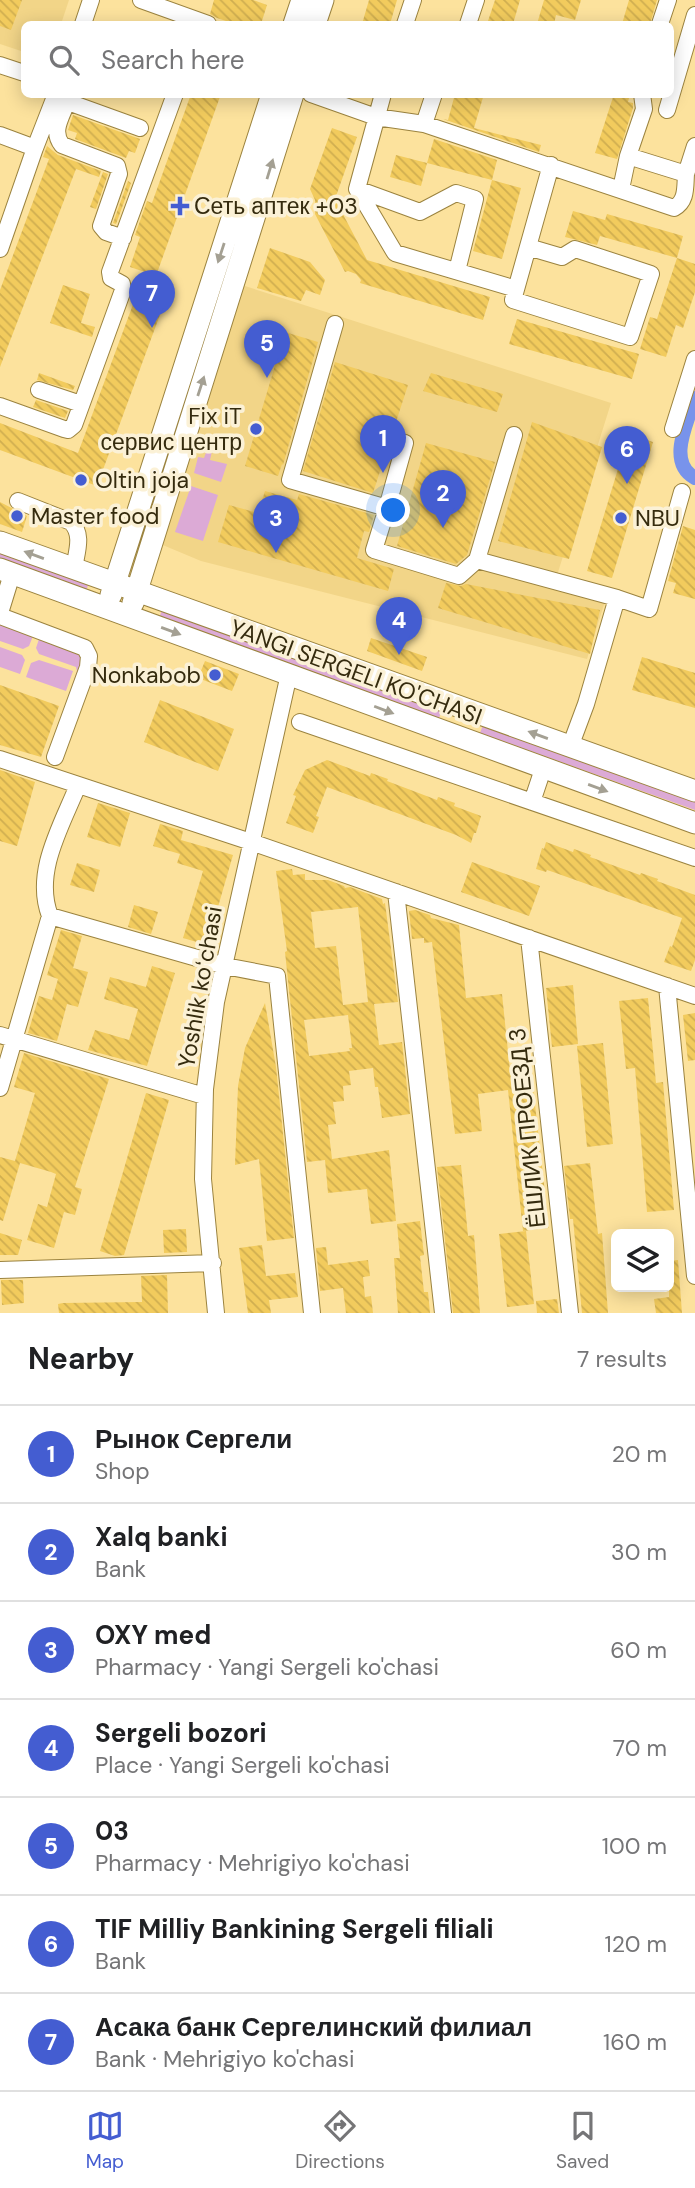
<!DOCTYPE html>
<meta charset="utf-8">
<style>
:root{--surface:#fff;--page:#f6f6f6;--text:#202124;--muted:#757577;--line:#e0e0e0;--accent:#445dd1}
body{margin:0;font-family:"DM Sans",sans-serif;background:var(--page);color:var(--text)}
.controls{position:absolute;right:21px;bottom:21px;display:grid;overflow:hidden;border-radius:10px;box-shadow:0 4px 18px #0003}
.controls button{width:63px;height:63px;display:grid;place-items:center;padding:0;border:0;border-bottom:2px solid var(--line);background:var(--surface);color:var(--text);font:35px sans-serif}
.you{position:absolute;left:394px;top:511px;width:24px;height:24px;margin:-18px;border:5px solid #fff;border-radius:50%;background:#1a73e8;box-shadow:0 0 0 10px #1a73e833}
.badge{display:grid;place-items:center;width:46px;height:46px;border-radius:50%;background:var(--accent);color:#fff;font-size:23px;font-weight:700}
.pin{position:absolute;translate:-50% -58px;filter:drop-shadow(0 2px 4px #0008)}
.pin::after{content:'';position:absolute;top:37px;width:24px;height:21px;background:inherit;clip-path:polygon(0 0,100% 0,50% 100%)}
.list{margin:0;padding:0;list-style:none}
h2{display:flex;justify-content:space-between;align-items:center;height:91px;margin:0;padding:0 28px;font-size:30px}
h2 small{font-size:23px;font-weight:400;color:var(--muted)}
.list li{display:grid;grid-template-columns:46px 1fr auto;gap:21px;align-items:center;box-sizing:border-box;height:98px;padding:0 28px;border-top:2px solid var(--line)}
.list b{display:block;font-size:26px;white-space:nowrap}
.list p{margin:0;font-size:23px;white-space:nowrap;color:var(--muted)}
.list em{font-size:23px;font-style:normal;color:var(--muted)}
.icon{flex:none;width:38px;height:38px;fill:none;stroke:currentColor;stroke-width:2;stroke-linecap:round;stroke-linejoin:round}
.map{position:relative;flex:none;width:695px;height:1313px;overflow:hidden}
.search{position:absolute;background:var(--surface);box-shadow:0 4px 18px #0003;left:21px;right:21px;top:21px;height:77px;display:flex;align-items:center;gap:18px;box-sizing:border-box;padding:0 24px;border-radius:10px;color:var(--muted);font-size:26px}
.sheet{height:777px;background:var(--surface)}
nav{display:flex;justify-content:space-around;align-items:center;box-sizing:border-box;height:98px;border-top:2px solid var(--line);background:var(--surface);font-size:19px;color:var(--muted)}
nav a{display:grid;justify-items:center;gap:4px}
nav .on{color:var(--accent)}
.map>svg:first-child{display:block}
.built{fill:#f2d588}
.grass{fill:#dcaad6}
.lines{fill:none;stroke-linecap:round;stroke-linejoin:round}
.canal{stroke:#7893eb;stroke-width:14}
.building{fill:url(#building-back-hatch);fill-rule:evenodd}
.minor-casing{stroke:#9b833f;stroke-width:18}
.major-casing{stroke:#9b833f;stroke-width:23}
.minor{stroke:#fff;stroke-width:16}
.major{stroke:#fff;stroke-width:21}
.oneway{fill:#a4a093}
.poi-dot{fill:#445dd1;stroke:#fbf1d6;stroke-width:2.5}
.labels{text-anchor:middle;dominant-baseline:central;stroke-width:7;stroke-linejoin:round;paint-order:stroke}
.poi-label{font-size:23px;fill:#352b0e;stroke:#fbf1d6;text-anchor:start}
.street-label{font-size:23px;fill:#352b0e;stroke:#fbf1d6}
</style>
<div class="map">
<svg width="695" height="1313" viewBox="0 0 695 1313">
<defs>
<pattern id="building-back-hatch" width="6" height="6" patternUnits="userSpaceOnUse" patternTransform="scale(1.75)"><rect width="6" height="6" fill="#f2cb5d"/><path d="M-1 5l2 2M0 0l6 6M5-1l2 2" fill="none" stroke="#d0ae50"/></pattern>
</defs>
<rect width="100%" height="100%" fill="#fce29d"/>
<path class="built" d="M0 0H69L61 24H24V52L0 44Z
M226 280 611 403 554 585 606 598 587 659 201 561 158 543Z"/>
<path class="grass" d="M207 450 212 451 210 460 227 464 221 482 194 473 198 457 204 458Z
M191 486 218 495 203 541 175 532Z
M0 553 88 585 86 592 0 561Z
M162 610 442 710 439 718 159 618Z
M0 625 33 636 29 646 23 649 0 641Z
M39 639 80 654 83 662 48 754 77 671 76 667 39 654 36 648Z
M0 647 22 655 25 660 20 674 0 667Z
M39 660 73 671 66 691 26 677 31 663Z
M483 725 695 802V810L480 733Z"/>
<g class="lines">
<path class="canal" d="M695 398C688 422 666 462 695 478"/>
</g>
<path class="building" d="M0 0H22L11 30 0 26Z
M214 0H253L267 5 261 24H235L217 18 210 14Z
M369 0H397L390 24H362Z
M495 0H520L513 24H487Z
M544 0H581L575 20 556 15 554 24H537Z
M629 0H657L650 24H622Z
M191 94H221L156 276 172 282 97 486 0 450V423L78 453 145 272 130 267 140 237 135 235 147 201 152 203Z
M455 94H484L474 128 541 145 539 152 443 119 448 120Z
M614 94H630L628 102 633 103V108L617 159 595 153Z
M73 115 140 139 135 153 129 151 126 158 75 139 77 133 68 130Z
M332 128 357 137 335 199 367 260 490 297 483 320 360 283 361 280 356 274 348 271 345 272 315 214V200L310 189Z
M434 139 497 160 492 180 427 163Z
M47 146 58 155 101 171 99 177 76 169 0 367V290L49 159 43 157Z
M396 155 427 163 421 186 390 177Z
M103 172 108 174 96 209 90 207Z
M492 180 521 188 502 259 473 251Z
M128 181 131 183 116 224 113 223Z
M573 211 605 220 607 214 683 236 677 258 600 236 597 245 565 237Z
M270 248 310 262 325 280 320 295 306 290 301 301 257 288Z
M677 258 695 264V292L683 328 676 325 666 357 640 349 650 317 657 319Z
M63 285 90 294 81 323 95 327 92 337 50 323Z
M517 319 639 354 632 379 509 344Z
M285 332 318 342 283 465 282 464 278 476 245 466Z
M335 362 408 385 373 493 303 471Z
M39 373 75 386 73 390 37 380Z
M431 373 503 394 497 412 423 391Z
M36 400 68 411 65 418 33 407Z
M532 422 602 447 569 559 498 541Z
M617 431 653 442 612 578 587 571 621 459 609 456Z
M426 443 495 462 467 555 456 564 397 546Z
M265 491 297 500 299 494 374 515 369 532 364 531 357 558 394 569 388 591 218 542 229 505 258 513Z
M0 502 27 516 22 532 0 524Z
M683 526 695 530V599L673 593 676 583 668 581Z
M446 583 461 586 466 584 600 610 590 654 438 608Z
M371 638 427 657 422 671 367 651Z
M642 657 695 673V708L632 690Z
M205 661 239 674 232 691 198 678Z
M0 685 59 706 41 757 0 745Z
M160 700 234 729 218 771 144 742Z
M327 760 370 776 371 773 388 779 387 781 437 800 438 797 455 803 454 806 481 816 476 833H474L471 843 456 835 327 787 316 816 319 817 313 833 286 823 296 796 293 795 305 770Z
M0 770 35 782 17 846 0 841Z
M98 803 130 813 120 847 87 837Z
M160 824 183 831 181 840 233 855 207 945 183 938 203 871 177 863 180 854 153 846Z
M546 842 573 852 574 849 591 855 590 857 640 875 641 873 658 879 657 881 695 895V960L691 971 664 962 670 946 672 947 682 918 553 872 547 870 546 872 536 869 542 848 544 849Z
M472 862 540 886 529 916 461 892Z
M77 863 100 870 94 892 70 885Z
M292 869 293 875 305 874V880H328L344 886 345 888 350 887 382 899 383 904 385 903 398 1002 374 1004 379 1045 402 1042 410 1114 382 1118 378 1087H375L373 1068 349 1071 351 1085 343 1086 344 1101 333 1102 336 1124 328 1125 332 1159 389 1150 396 1221 371 1224 367 1189 328 1193 325 1160 307 1162 285 952 287 951 276 871ZM358 907 368 1002 343 1005 336 946 315 948 311 912ZM348 1015 352 1048H349L350 1051 309 1056 304 1020Z
M134 905 158 912 151 934 128 927Z
M415 910 430 915 431 918 459 925 466 998 502 994 512 1090 533 1087 549 1228 523 1231 508 1090 478 1094 482 1131 455 1134 432 942 424 943V938L412 939 409 911Z
M61 930 82 936 73 968 88 972 78 1007 67 1004 57 1041 28 1033 39 996 52 1000 58 979 47 975Z
M152 966 175 973 147 1066 88 1050 95 1030 129 1040 133 1027 138 1009 104 999 110 977 146 987Z
M573 985 578 1044 552 1047 546 988Z
M648 998 656 1083 663 1082 674 1210 647 1212 635 1068 626 1069 619 1001Z
M265 1003 276 1067 294 1238 267 1241 259 1159 235 1165 238 1086 245 1048Z
M695 1013V1060L688 1061 683 1015Z
M603 1043 613 1144 587 1147 577 1046Z
M24 1053 109 1079 75 1187 82 1189 75 1215 64 1212 54 1248 27 1240 38 1204 47 1207 56 1174 51 1172 20 1163 3 1221 0 1220V1157L15 1161 35 1093 14 1087Z
M146 1093 169 1100 124 1255 115 1256 100 1251Z
M590 1163 598 1234 602 1233 608 1313H582L573 1219H570L564 1166Z
M461 1165 468 1236 474 1235 480 1313H453L437 1167Z
M420 1221 424 1255 420 1256 424 1292H428L430 1313H398L394 1258H400L397 1224Z
M186 1229 187 1252 164 1253 163 1230Z
M526 1231 534 1304 507 1307 499 1234Z
M0 1233 22 1240 18 1255H0Z
M262 1245 266 1276 295 1273 298 1297 269 1300 271 1313H248L239 1248Z
M326 1247 328 1265 368 1260 370 1276 363 1277 365 1297 371 1296 373 1313H346L343 1288 320 1291 316 1248Z
M678 1260 682 1313H656L654 1299 669 1297V1261Z
M167 1275 168 1313H59L58 1304 63 1303 142 1302 141 1276Z
M1 1280H23L24 1303 2 1305Z
M557 1299 559 1313H537L536 1301Z"/>
<g class="lines">
<g class="minor-casing">
<path id="minor" d="M141 0 208 24
M83 24 91 0
M405 24 413 0
M468 24 476 0
M660 24 668 0
M0 65 24 73
M69 94C66 112 49 129 62 145L117 166 119 174 101 226 106 232 123 238
M311 94 376 117 424 124 674 208C687 201 685 187 686 174
M383 94 357 189 395 253 516 289
M68 102 140 128
M667 110 695 15
M424 124 434 94
M0 135 35 148
M628 156 686 174 695 146
M357 189 420 212 456 193 475 199 457 271
M621 189 628 156 644 109 642 94
M528 247 562 257 575 249 651 274 630 337 513 300 551 165
M0 249 35 148 56 94
M335 324 290 480 387 508 374 550 459 576 477 560 514 435
M39 390 81 404
M0 406 64 429 68 430 74 425 123 290 122 284 111 278 110 272 175 94
M673 429 695 359
M18 501 71 522C84 535 76 553 74 569
M387 508 405 443
M477 560 617 598 649 609 682 492
M0 613 12 574
M0 616 85 648 89 656 88 667 55 757
M300 722 695 858
M570 747 586 704 617 598
M0 759 251 842 695 996
M532 802 543 769
M396 892 443 1313
M50 916 225 966 277 976 312 1313
M529 938 570 1313
M667 986 695 1276
M0 1035 204 1096
M0 1088 50 916C33 872 62 825 78 785
M0 1270 213 1263
M216 1313 203 1179 205 1089 216 1002 289 674"/>
</g>
<g class="major-casing">
<path id="major" d="M294 24 302 0
M315 24 323 0
M0 542 695 791
M0 569 695 823
M111 595 272 94
M133 603 293 94"/>
</g>
<use href="#minor" class="minor"/>
<use href="#major" class="major"/>
</g>
<defs><path id="oneway-solid" d="M-6-.8H1V-3.2L6.5 0L1 3.2V.8H-6Z" transform="scale(1.75)"/></defs>
<g class="oneway">
<use href="#oneway-solid" transform="translate(270 169) rotate(-73)"/>
<use href="#oneway-solid" transform="translate(221 253) rotate(108)"/>
<use href="#oneway-solid" transform="translate(201 386) rotate(-72)"/>
<use href="#oneway-solid" transform="translate(34 555) rotate(-160)"/>
<use href="#oneway-solid" transform="translate(171 631) rotate(20)"/>
<use href="#oneway-solid" transform="translate(384 710) rotate(21)"/>
<use href="#oneway-solid" transform="translate(538 735) rotate(-160)"/>
<use href="#oneway-solid" transform="translate(598 788) rotate(20)"/>
</g>
<g class="poi-dot">
<path d="M176.5 195.5h7v7h7v7h-7v7h-7v-7h-7v-7h7z"/>
<circle cx="256" cy="429" r="7"/>
<circle cx="81" cy="480" r="7"/>
<circle cx="17" cy="516" r="7"/>
<circle cx="621" cy="518" r="7"/>
<circle cx="215" cy="675" r="7"/>
</g>
<g class="labels">
<g class="poi-label">
<text x="194" y="206">Сеть аптек +03</text>
<text x="242" y="416" text-anchor="end">Fix iT<tspan x="242" dy="26">сервис центр</tspan></text>
<text x="95" y="480">Oltin joja</text>
<text x="31" y="516">Master food</text>
<text x="635" y="518">NBU</text>
<text x="201" y="675" text-anchor="end">Nonkabob</text>
</g>
<g class="street-label">
<text transform="translate(356 672) rotate(20)">YANGI SERGELI KO'CHASI</text>
<text transform="translate(200 987) rotate(-80)">Yoshlik koʻchasi</text>
<text transform="translate(527 1128) rotate(-96)">ЁШЛИК ПРОЕЗД 3</text>
</g>
</g>
</svg>
<div class="controls">
<button><svg class="icon" aria-label="layers" viewBox="0 0 24 24"><path d="M12 4l9 5-9 5-9-5zM3 14l9 5 9-5"/></svg></button>
</div>
<div class="you"></div>
<div class="pin badge" style="left:383px;top:473px">1</div>
<div class="pin badge" style="left:443px;top:528px">2</div>
<div class="pin badge" style="left:276px;top:553px">3</div>
<div class="pin badge" style="left:399px;top:655px">4</div>
<div class="pin badge" style="left:267px;top:378px">5</div>
<div class="pin badge" style="left:627px;top:484px">6</div>
<div class="pin badge" style="left:152px;top:328px">7</div>
<div class="search"><svg class="icon" aria-label="search" viewBox="0 0 24 24"><circle cx="10" cy="10" r="6"/><path d="M15 15l6 6"/></svg>Search here</div>
</div>
<section class="sheet">
<h2>Nearby<small>7 results</small></h2>
<ul class="list">
<li><span class="badge">1</span><div><b>Рынок Сергели</b><p>Shop</p></div><em>20 m</em></li>
<li><span class="badge">2</span><div><b>Xalq banki</b><p>Bank</p></div><em>30 m</em></li>
<li><span class="badge">3</span><div><b>OXY med</b><p>Pharmacy · Yangi Sergeli ko'chasi</p></div><em>60 m</em></li>
<li><span class="badge">4</span><div><b>Sergeli bozori</b><p>Place · Yangi Sergeli ko'chasi</p></div><em>70 m</em></li>
<li><span class="badge">5</span><div><b>03</b><p>Pharmacy · Mehrigiyo ko'chasi</p></div><em>100 m</em></li>
<li><span class="badge">6</span><div><b>TIF Milliy Bankining Sergeli filiali</b><p>Bank</p></div><em>120 m</em></li>
<li><span class="badge">7</span><div><b>Асака банк Сергелинский филиал</b><p>Bank · Mehrigiyo ko'chasi</p></div><em>160 m</em></li>
</ul>
</section>
<nav>
<a class="on"><svg class="icon" aria-label="map" viewBox="0 0 24 24"><path d="M3 6l6-2 6 2 6-2v14l-6 2-6-2-6 2zM9 4v14M15 6v14"/></svg>Map</a>
<a><svg class="icon" aria-label="directions" viewBox="0 0 24 24"><path d="M12 3l9 9-9 9-9-9zM9 14v-3h6M13 9l2 2-2 2"/></svg>Directions</a>
<a><svg class="icon" aria-label="saved" viewBox="0 0 24 24"><path d="M7 4h10v16l-5-4-5 4z"/></svg>Saved</a>
</nav>
